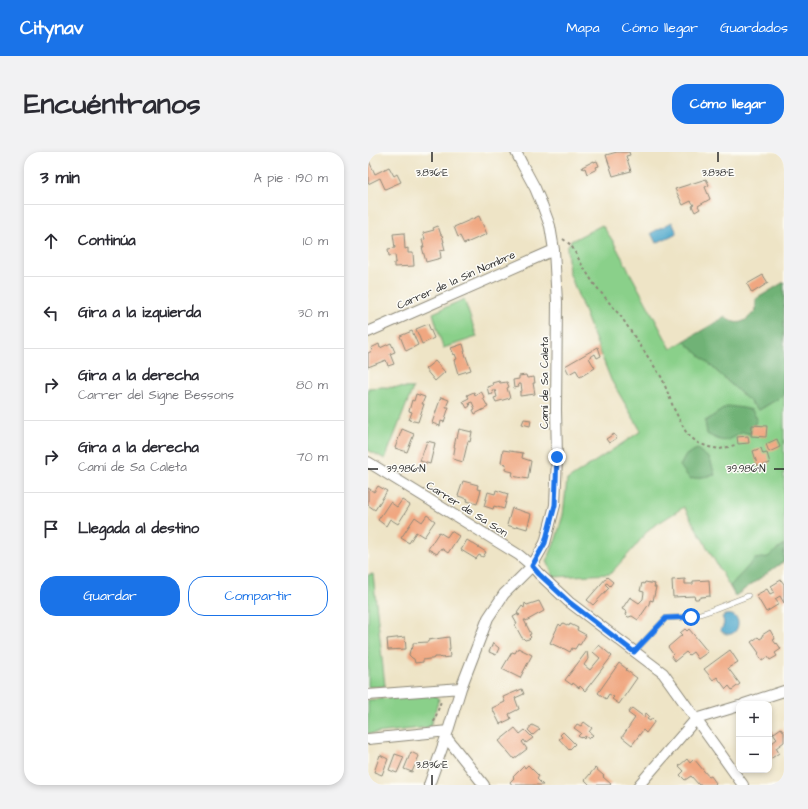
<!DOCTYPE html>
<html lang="es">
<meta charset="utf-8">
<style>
:root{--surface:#fff;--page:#f2f2f3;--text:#2b2b33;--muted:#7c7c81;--line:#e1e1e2;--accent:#1a73e8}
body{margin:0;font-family:"Architects Daughter",sans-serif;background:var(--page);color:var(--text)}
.controls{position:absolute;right:12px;bottom:12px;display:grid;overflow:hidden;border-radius:8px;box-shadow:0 2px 6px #0003}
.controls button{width:36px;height:36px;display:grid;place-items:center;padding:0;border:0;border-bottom:1px solid var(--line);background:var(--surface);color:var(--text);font:20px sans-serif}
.stop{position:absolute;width:12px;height:12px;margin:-9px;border:3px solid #1a73e8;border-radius:50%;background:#fff}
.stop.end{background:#1a73e8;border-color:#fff;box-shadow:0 1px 4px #0008}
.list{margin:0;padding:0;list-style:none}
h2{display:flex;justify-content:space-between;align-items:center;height:52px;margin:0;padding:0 16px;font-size:17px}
h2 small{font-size:13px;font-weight:400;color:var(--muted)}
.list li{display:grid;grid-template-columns:26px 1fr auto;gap:12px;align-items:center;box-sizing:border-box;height:72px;padding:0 16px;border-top:1px solid var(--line)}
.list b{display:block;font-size:15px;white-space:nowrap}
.list p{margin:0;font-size:13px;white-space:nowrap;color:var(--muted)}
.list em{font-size:13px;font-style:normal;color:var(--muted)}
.actions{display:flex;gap:8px;padding:12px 16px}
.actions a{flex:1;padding:9px 0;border:1px solid var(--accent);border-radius:16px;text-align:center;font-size:14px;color:var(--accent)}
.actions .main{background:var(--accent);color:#fff}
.icon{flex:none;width:22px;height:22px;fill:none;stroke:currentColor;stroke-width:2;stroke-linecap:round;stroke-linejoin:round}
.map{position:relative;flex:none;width:416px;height:633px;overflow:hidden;border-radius:16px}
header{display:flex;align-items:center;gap:24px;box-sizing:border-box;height:56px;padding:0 20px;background:var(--accent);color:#fff}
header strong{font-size:19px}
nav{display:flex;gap:22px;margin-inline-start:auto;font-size:14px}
.intro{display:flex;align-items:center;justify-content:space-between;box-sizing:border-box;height:96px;padding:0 24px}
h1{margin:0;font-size:28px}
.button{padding:10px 18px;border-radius:16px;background:var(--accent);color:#fff;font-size:14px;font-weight:700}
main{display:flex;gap:24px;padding:0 24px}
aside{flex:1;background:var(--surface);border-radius:16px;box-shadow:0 2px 6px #0003}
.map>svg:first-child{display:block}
.green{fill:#8ad08a;stroke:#5a7e5a}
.forest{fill:#6fb276;stroke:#4d6e50}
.water{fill:#4ea7cb;stroke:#3c697b}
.building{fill:#f0a781}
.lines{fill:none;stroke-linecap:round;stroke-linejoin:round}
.service-casing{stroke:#8c8878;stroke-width:6}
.minor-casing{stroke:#8c8878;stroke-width:12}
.path{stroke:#8c8878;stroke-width:2;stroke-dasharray:3 3;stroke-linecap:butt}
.service{stroke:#fff;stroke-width:5}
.minor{stroke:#fff;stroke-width:10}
.route{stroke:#1a73e8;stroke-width:5}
.ticks{fill:none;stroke:#2b2b2b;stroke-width:1.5}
.labels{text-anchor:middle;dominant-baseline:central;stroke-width:3;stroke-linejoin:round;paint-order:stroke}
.street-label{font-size:11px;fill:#2b2b2b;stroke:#fdfcf7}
.ticks-label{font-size:10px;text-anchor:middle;fill:#2b2b2b;stroke:#fdfcf7;stroke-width:3;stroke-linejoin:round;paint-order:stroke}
</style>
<header>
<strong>Citynav</strong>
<nav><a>Mapa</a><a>Cómo llegar</a><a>Guardados</a></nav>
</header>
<div class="intro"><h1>Encuéntranos</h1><a class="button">Cómo llegar</a></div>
<main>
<aside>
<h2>3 min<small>A pie · 190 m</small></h2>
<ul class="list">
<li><svg class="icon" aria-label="ahead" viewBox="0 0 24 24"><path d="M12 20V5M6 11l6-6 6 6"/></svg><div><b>Continúa</b></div><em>10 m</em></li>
<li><svg class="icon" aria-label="left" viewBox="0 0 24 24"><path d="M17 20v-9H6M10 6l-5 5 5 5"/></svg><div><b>Gira a la izquierda</b></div><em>30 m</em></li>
<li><svg class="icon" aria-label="right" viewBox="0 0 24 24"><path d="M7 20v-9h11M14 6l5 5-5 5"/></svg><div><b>Gira a la derecha</b><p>Carrer del Signe Bessons</p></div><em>80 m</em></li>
<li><svg class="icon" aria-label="right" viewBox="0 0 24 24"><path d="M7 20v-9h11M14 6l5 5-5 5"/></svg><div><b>Gira a la derecha</b><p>Camí de Sa Caleta</p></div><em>70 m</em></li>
<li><svg class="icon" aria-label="arrive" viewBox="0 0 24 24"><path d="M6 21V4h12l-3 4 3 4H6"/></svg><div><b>Llegada al destino</b></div></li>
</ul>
<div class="actions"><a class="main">Guardar</a><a>Compartir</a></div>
</aside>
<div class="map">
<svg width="416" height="633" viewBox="0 0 416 633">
<rect width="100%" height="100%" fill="#fdfcf7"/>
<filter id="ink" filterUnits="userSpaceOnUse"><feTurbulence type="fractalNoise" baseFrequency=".025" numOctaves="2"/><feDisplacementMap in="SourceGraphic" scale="8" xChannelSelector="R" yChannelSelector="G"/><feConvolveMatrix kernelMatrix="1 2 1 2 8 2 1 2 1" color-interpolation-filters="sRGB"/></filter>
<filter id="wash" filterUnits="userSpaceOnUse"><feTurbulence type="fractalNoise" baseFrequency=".012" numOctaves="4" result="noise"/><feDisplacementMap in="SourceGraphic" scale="16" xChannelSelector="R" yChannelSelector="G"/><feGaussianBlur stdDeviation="0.9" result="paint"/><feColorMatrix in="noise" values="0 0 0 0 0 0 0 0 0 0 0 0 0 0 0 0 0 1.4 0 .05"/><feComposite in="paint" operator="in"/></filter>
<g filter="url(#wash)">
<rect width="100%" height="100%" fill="#eee4c6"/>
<path class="green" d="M234 73 245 89 303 197 316 189 391 258 416 243V409L367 444 316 355 281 377 265 397 242 422 186 425 179 409 188 387 195 363 199 328 273 279 243 228 201 120 199 95 203 89Z
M96 147 109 185 75 196 65 161Z
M14 235 45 236 17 307 0 298V236Z
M5 422 17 534 0 535V423Z
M63 542 69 545 71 547 62 575 0 582V548Z"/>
<path class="forest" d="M416 130V243L391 258 316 189 357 165C371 176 378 169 388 158V147Z
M360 254 375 256 384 258 389 267 382 282 375 280C357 290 358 292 339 282L337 269Z
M329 297 342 307 347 323 322 327 312 314 318 303Z
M416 392V409L367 444 362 434 387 407 400 405Z"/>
<path class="water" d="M304 70 309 81 288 91 283 81Z
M357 463C380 459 369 494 352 478 356 475 357 470 354 465Z"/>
<g id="blocks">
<path class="building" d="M249 0H261L262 3 258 4 263 19 245 24 238 3Z
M0 7 7 22 21 15 26 24 29 22 33 30 17 37 12 26 0 32Z
M226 9V10L229 9 231 14 228 15 229 17 219 22 217 16 215 17 214 15Z
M338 27 341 33 337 35 342 47 330 54 332 57 327 60 324 54 326 53 323 49 315 53 307 37Z
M111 64 119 82 96 92 92 84 90 85 86 75Z
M70 74 73 83H74L76 90H75L77 98 72 99 73 106 58 110 54 95H56L54 88 57 87 55 81 66 78 65 76Z
M36 81 37 97 40 96V101H45L46 114 26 115V111L28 110 27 103 21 104 20 97 27 96 25 82Z
M395 123 400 131 384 141 379 132Z
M60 172 66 186 54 192 48 177Z
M44 179 50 193 38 199 32 184Z
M23 191 27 200 22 202 26 212 20 214 18 208 0 215V201L4 199 3 196 11 192 12 196Z
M95 192 97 199H96L103 218 90 222 86 208 89 207 87 202 86 203 83 196Z
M230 195 233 204 229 206 227 202 221 206 227 216 212 225 208 218 201 222 197 214Z
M67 209 77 220 67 229 57 217Z
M158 223 159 226 166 225 167 231H165L167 242 152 244V240L154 239 153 232H150L151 235 146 236 145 228 151 227V224Z
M131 229 132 231 139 230 141 235 139 236 142 246 128 250 126 246 129 245 127 238H124L125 242 121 243 119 235 125 233 124 231Z
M113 239 116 245 115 246 120 255 107 262 105 258 107 257 104 250 101 251 102 254 99 256 95 249 101 246 99 243 106 240 107 243Z
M48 242 57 245 54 252H56L50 270 41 268 44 260 41 259 44 248 46 249Z
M73 245 81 248 78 255H81L76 270 73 269 72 274 64 271Z
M156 267 163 268 162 274 154 272Z
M384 273 399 274 398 285 383 284Z
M34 277 46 282 39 300 27 296Z
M91 277 104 280 102 290 100 289 95 310 85 307 87 295H86L88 285 89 286Z
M246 282 249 286 241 291 238 287Z
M380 284 381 291 370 292 369 285Z
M409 287 412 295 401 300 398 292Z
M59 289 67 291 62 312 52 309Z
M393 296 395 302 399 301 402 311 390 315 385 299Z
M135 298 155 301 154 306 163 309 160 327 144 324 145 320 137 318 138 312 133 311Z
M95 329 110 333 109 337 113 338 109 352 99 349 100 347 90 344Z
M10 334 19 339 7 358 0 353V336L6 340Z
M128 338 140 342 136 357 126 354 125 357 116 354 120 340 127 342Z
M34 348 42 353 30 372 22 367 18 374 10 368 22 350 29 355Z
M144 356 163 362 159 377 149 374 148 376 139 373Z
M59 363 67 369 56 385 48 380 41 391 33 386 47 365 54 370Z
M83 379 91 384 80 401 73 396 69 402 60 397 71 380 79 385Z
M99 388 118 400 115 405 111 403 108 407 93 398Z
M239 425 245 430 242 434 239 431 237 432 241 436 225 453 219 448Z
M317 427V432H325V429L341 428 342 444 333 445 330 447H327L326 444 305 445 304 428Z
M413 428 416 432V451L412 444 407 447 411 452 398 460 388 443 399 437 402 442 406 440 403 434Z
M277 430 287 432 286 435H288L285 449 282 448 281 452 270 468 264 464 261 465H260L258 463 259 460 254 457 262 445 271 451 275 447 276 440 272 439 274 431 276 432Z
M171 449 176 459 158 469V468H156L163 482 161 483 163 485 161 487 157 488 155 486H154L147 473 149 472 145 465 150 462V464L152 463 149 461 154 454 156 456 157 451 159 453Z
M195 471 201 474 202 472 210 476 209 478 218 483 212 493 210 492 207 497 204 496 202 500 193 495V496L182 491 191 472 193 474Z
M317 477 319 479 321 477 340 500 330 507 325 500 321 503 318 500 307 509 303 504 305 502 300 495 314 483 312 481Z
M402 478 407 487 405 488 408 492 409 491 413 497 407 501 409 504 402 508 400 505 394 509 390 502 391 501 383 490 390 485 392 487 395 485 394 483Z
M37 485 38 497 20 498 19 487Z
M81 485 82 497H81L82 505 73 506 72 505H66V506L64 507H61L55 508V510L47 511 46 507 44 506 41 503 42 498 45 495V491L60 490V488Z
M125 491 131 496 128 503 121 500Z
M231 493 244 504 217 539 212 534 211 536 205 531 204 533 197 528 219 499 220 507 216 513 222 518 232 506 225 500Z
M150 496 164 503 152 526 134 517 144 500 147 501Z
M362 498 370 510 360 516 372 532 364 538 361 534 358 537 349 525 345 528 336 517Z
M251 511 259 517 258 518 269 526 251 552 244 547 246 545 241 542 238 547 230 541Z
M154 537 156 542 147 546 151 557 141 562 143 567 132 572 124 556 137 550 135 545Z
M264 556 276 565 278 561 281 564 279 567 282 569 284 566 287 569 278 581 275 578 264 593 254 585 267 566 260 561Z
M216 570 224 576 221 580 225 583 221 587 217 584 216 587 214 585 213 586 210 584 213 581 206 576 209 572 213 574Z
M164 573 172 577 165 583 160 578Z
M401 574 406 581 413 576 416 580V590L408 596 411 601 401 608V586L404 591 409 587 406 582 401 586Z
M147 576 152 582 157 578 165 586 158 591 156 588 154 590 157 594 159 597 146 607 131 589Z
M195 580 207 592 201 598 191 587 194 585 192 583Z
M43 600 51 604 44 620 36 617Z
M27 602 36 605 29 621 21 618Z
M12 603 20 607 14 623 6 620Z
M319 607 322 611 326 607 341 625 343 624 348 631 346 633H331L323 624 317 628 312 623 316 619 311 614Z
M160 613 171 624 169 627 175 633H144L142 630 146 626 145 625 156 614 157 616Z
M227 616 236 624 235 625 243 632 242 633H222L217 628Z"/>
</g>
</g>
<g filter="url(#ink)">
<use href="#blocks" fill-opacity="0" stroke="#8c8878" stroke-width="1"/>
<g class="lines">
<g class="service-casing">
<path id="service" d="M266 500 298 466 323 465 341 459 380 444"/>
</g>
<g class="minor-casing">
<path id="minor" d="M0 180 186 98
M0 310 151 403 164 414 171 422 201 450 295 521 375 633
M0 543 93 536
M376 552 416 539
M78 585 116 633
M0 587 80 579
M61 633 78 585 93 536 120 466 136 442 164 414 177 391 187 353 189 305 188 258 189 150 186 98 182 74 175 55 167 36 154 12 148 0
M271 633 328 567 371 554"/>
</g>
<path class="path" d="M195 87 203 93 214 113 226 132 254 166 294 226 306 257 319 282 330 291 341 295 352 297 367 293
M66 570 73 549"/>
<use href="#service" class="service"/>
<use href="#minor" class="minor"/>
</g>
</g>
<g class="lines" filter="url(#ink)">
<path class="route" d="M189 305 187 353 177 391 164 414 171 422 201 450 266 500 298 466 323 465"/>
</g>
<path class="ticks" d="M64 0V10M350 0V10M0 317H10M406 317H416M64 623V633"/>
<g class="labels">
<g class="street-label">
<text transform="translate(88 128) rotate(-24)">Carrer de la Sin Nombre</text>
<text transform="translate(176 231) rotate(-90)">Camí de Sa Caleta</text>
<text transform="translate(99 357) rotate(32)">Carrer de Sa Son</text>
</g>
</g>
<g class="ticks-label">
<text x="64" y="24">3.836°E</text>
<text x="350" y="24">3.838°E</text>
<text x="38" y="320">39.986°N</text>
<text x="378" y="320">39.986°N</text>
<text x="64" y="616">3.836°E</text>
</g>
</svg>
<div class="controls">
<button>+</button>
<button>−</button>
</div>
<div class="stop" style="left:323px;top:465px"></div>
<div class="stop end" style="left:189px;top:305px"></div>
</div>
</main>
